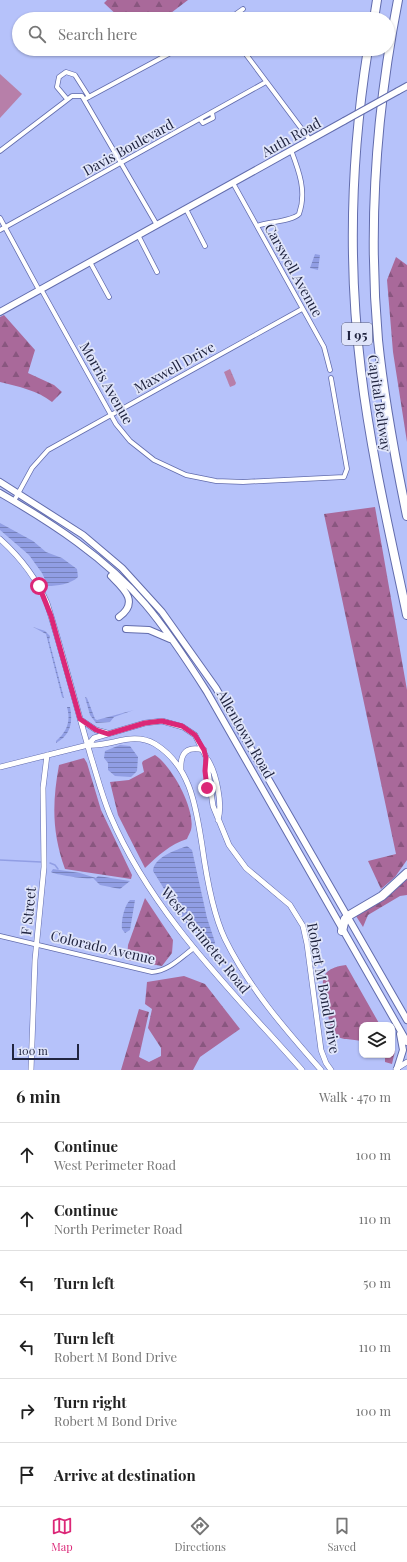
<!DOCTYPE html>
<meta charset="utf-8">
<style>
:root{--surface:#fff;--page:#f6f6f6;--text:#222;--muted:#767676;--line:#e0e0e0;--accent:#db2777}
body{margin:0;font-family:"Playfair Display",serif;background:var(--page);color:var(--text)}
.controls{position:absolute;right:12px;bottom:12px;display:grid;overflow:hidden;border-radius:8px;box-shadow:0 1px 3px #0004}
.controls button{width:36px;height:36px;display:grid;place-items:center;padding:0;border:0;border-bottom:1px solid var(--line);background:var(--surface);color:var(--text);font:20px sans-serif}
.scale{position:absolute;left:12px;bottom:10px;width:67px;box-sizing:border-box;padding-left:4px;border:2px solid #212540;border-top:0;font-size:11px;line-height:14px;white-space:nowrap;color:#212540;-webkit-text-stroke:3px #e0e5fa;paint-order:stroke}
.stop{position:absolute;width:12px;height:12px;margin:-9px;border:3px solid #db2777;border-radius:50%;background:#fff}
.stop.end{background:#db2777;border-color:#fff;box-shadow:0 1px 4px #0008}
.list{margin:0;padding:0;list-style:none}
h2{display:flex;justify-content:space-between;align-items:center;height:52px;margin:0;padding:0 16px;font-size:17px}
h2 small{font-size:13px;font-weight:400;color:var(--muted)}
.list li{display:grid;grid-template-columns:26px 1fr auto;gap:12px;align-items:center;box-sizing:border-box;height:64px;padding:0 16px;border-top:1px solid var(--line)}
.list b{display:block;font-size:15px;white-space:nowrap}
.list p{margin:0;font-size:13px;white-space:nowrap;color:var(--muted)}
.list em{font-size:13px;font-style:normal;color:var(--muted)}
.icon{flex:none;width:22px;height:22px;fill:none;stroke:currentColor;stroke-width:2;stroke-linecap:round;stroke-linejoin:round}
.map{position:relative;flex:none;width:407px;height:1070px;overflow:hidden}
.search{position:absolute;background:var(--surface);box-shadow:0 1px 3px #0004;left:12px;right:12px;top:12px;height:44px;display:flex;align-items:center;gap:10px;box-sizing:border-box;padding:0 14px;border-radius:22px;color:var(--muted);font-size:15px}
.sheet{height:436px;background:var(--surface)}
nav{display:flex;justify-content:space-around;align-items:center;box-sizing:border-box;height:56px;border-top:1px solid var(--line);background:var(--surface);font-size:11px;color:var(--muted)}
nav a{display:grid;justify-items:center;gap:2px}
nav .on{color:var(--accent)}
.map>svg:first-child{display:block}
.forest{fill:url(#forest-firs)}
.park{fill:url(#park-crowns)}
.garden{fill:#b77fa9}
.water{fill:url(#water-rules)}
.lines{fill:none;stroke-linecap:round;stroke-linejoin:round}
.stream{stroke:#919ee4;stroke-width:1.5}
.minor-casing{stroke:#626cac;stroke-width:5.5}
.tertiary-casing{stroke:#626cac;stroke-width:6}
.secondary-casing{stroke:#626cac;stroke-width:8}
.motorway-casing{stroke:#626cac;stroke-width:10}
.minor{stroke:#fff;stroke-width:4}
.tertiary{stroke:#fff;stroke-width:5}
.secondary{stroke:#fff;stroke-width:6}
.motorway{stroke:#fff;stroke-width:8}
.secondary-bridge-casing{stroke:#626cac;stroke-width:8;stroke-linecap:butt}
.secondary-bridge{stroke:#fff;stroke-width:6}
.route{stroke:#db2777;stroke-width:5}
.labels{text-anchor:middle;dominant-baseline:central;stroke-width:3.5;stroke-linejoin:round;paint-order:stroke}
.shield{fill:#e0e5fa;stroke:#5a5f78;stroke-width:1}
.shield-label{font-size:13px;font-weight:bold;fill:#212540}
.street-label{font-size:14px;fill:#212540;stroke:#e0e5fa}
</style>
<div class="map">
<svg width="407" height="1070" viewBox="0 0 407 1070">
<defs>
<pattern id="forest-firs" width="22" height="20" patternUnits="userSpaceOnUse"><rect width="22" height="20" fill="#a9699a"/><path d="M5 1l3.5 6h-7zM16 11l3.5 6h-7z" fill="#89567f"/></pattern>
<pattern id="park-crowns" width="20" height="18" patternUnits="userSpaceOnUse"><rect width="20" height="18" fill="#b77fa9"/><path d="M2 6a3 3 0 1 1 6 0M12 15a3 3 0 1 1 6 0" fill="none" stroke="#94688b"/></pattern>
<pattern id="water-rules" width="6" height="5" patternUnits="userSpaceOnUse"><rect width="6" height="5" fill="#919ee4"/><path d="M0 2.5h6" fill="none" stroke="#7681ba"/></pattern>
</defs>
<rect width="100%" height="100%" fill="#b6c2fa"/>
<path class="forest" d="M107 0H188L163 19H121L104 3Z
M396 257 407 265V442L393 352 387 280Z
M4 315 35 350 28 373 54 385 62 392 52 402C37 390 19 387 0 382V317Z
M375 507 407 690V860L395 877 381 889 368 861 396 854 324 514Z
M155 755C172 766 196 810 191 830 190 833 188 836 187 839 170 844 158 856 145 868L118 815 110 782 129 780 144 772 142 763 143 761Z
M84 758 87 763 101 810 132 875 131 879 65 869C52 833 52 803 59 765Z
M407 877V895L400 896 368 915 363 927 356 916 390 895Z
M145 898 173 940 172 953 162 966 127 960 128 945Z
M346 965 380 1025H362V1040L360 1041C351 1038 337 1042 332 1030 329 1023 328 1015 327 1006 322 984 316 969 346 965Z
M184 976 205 984 240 1029 200 1057 193 1070H121L139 1009 149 1012 139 1057 149 1062 161 1056V1048L148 1028 152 1009 145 1004 147 982Z
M392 1042 395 1051 392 1064 385 1062V1055H392Z"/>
<path class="park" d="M230 369 236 383 235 385 230 387 224 372Z"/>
<path class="garden" d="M0 74 22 94 0 118Z"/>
<path class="water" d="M315 254 320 255 318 270 310 268Z
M0 523 33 541 46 552 62 558 77 569 78 577C71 584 57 586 48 586L42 573 29 555 0 530Z
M33 627 45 631 50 636 49 640 64 698 62 697 46 634Z
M85 697 87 698 95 719 97 720 134 710 114 717 110 722 96 723 90 715Z
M67 707H70C73 722 71 735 56 743V741C67 732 71 721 67 707Z
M120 745 130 746 138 757 137 771 131 777 115 776 108 770V763L104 758 105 751Z
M187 846 192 850 207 918 215 942 214 946 184 921 153 871C154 857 176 850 187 846Z
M53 869 80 873 96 878 98 876 130 881 120 889 100 885 93 878C88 880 60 875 53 873L51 872Z
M130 900H135L130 930 125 933 122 929C121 921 124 906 130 900Z"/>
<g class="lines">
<path class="stream" d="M0 860 41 862
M50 863 55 865 58 869"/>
<g class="minor-casing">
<path id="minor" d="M229 19 243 9
M242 49 310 140
M67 99 57 87 59 77 66 72 75 75 89 97
M85 99 178 49
M200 119 203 123 213 118 212 112
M0 151 63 103 72 96H82L157 225
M233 183 324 347 330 370
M186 209 205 246
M0 218 39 290
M257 226C267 222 293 221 299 214 307 192 299 171 291 150
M0 230 266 82
M138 235 157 272
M90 262 109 297
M41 289 116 424 130 441 154 460 186 475 216 481 243 482 344 477 347 469 331 378
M14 501 32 468 48 450 302 309
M0 936 152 972C169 971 181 957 194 948"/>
</g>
<g class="tertiary-casing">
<path id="tertiary" d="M0 539C20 557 36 577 47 603 63 654 76 706 91 757 97 776 102 796 110 815 152 914 231 990 302 1070
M81 720 96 730 107 733
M88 745 94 738 145 723 162 721 183 727 195 735 206 757 213 806 229 845 246 868 290 905 303 926 307 944 321 1050 326 1063 331 1070
M208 760C216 773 223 804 218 820
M0 767 88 745C111 747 132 731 155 744 191 766 196 808 202 845 206 874 212 912 225 939 249 988 285 1029 321 1070
M181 770C180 752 187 746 204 750
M396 1069 407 1062
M31 1070 35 960 44 867 43 788 47 755"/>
</g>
<g class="secondary-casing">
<path id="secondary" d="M398 91 407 86
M0 312 344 121
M0 482 83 535 122 568 162 612 216 688 407 1020
M0 493C52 523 106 558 145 604 168 631 188 662 207 692L407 1042
M111 576C123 588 140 602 119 617
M126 629 149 630 170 639
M397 1069 403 1050 400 1034"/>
</g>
<g class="motorway-casing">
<path id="motorway" d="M398 0C376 112 368 226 378 340 384 399 395 458 407 516
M374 19 377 0
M368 49C351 155 348 265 361 371 371 454 390 534 407 615
M342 931 345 919 348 916 382 896 407 873"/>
</g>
<use href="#minor" class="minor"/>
<use href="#tertiary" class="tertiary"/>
<use href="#secondary" class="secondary"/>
<use href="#motorway" class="motorway"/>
<g class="secondary-bridge-casing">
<path id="secondary-bridge" d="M344 121 398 91"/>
</g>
<use href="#secondary-bridge" class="secondary-bridge"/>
</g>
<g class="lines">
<path class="route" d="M39 586 51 616 80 719 96 730 108 734 145 723 162 721 182 726 195 735 204 750 206 758 205 771 207 788"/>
</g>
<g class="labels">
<rect class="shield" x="342" y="323" width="30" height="22" rx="3"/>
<g class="shield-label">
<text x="357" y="334">I 95</text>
</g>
<g class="street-label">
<text transform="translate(291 137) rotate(-29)">Auth Road</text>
<text transform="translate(128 147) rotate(-29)">Davis Boulevard</text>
<text transform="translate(294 270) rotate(61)">Carswell Avenue</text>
<text transform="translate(174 367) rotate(-29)">Maxwell Drive</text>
<text transform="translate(107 383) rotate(60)">Morris Avenue</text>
<text transform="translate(380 403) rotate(82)">Capital Beltway</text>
<text transform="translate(246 734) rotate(60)">Allentown Road</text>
<text transform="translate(28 911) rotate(-84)">F Street</text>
<text transform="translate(206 940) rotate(51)">West Perimeter Road</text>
<text transform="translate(103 947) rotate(13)">Colorado Avenue</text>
<text transform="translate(324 988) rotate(80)">Robert M Bond Drive</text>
</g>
</g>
</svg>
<div class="controls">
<button><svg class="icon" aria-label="layers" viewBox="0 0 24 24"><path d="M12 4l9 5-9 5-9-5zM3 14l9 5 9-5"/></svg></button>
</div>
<div class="scale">100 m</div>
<div class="stop" style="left:39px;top:586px"></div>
<div class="stop end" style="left:207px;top:788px"></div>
<div class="search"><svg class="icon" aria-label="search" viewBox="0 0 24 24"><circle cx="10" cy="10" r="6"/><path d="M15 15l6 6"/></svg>Search here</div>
</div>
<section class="sheet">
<h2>6 min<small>Walk · 470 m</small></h2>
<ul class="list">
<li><svg class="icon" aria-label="ahead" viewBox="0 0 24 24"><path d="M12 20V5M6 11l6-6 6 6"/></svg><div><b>Continue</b><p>West Perimeter Road</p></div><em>100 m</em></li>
<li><svg class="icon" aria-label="ahead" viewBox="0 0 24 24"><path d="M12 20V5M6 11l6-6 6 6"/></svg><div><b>Continue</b><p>North Perimeter Road</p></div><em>110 m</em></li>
<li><svg class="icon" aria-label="left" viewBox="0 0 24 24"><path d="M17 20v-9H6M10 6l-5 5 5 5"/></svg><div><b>Turn left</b></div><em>50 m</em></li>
<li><svg class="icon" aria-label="left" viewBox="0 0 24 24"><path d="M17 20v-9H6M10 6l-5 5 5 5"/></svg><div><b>Turn left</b><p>Robert M Bond Drive</p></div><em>110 m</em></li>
<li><svg class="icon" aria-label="right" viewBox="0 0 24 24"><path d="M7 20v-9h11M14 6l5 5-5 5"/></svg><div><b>Turn right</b><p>Robert M Bond Drive</p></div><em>100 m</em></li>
<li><svg class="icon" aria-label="arrive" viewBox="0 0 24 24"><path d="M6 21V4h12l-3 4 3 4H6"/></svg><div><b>Arrive at destination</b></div></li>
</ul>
</section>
<nav>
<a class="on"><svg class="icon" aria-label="map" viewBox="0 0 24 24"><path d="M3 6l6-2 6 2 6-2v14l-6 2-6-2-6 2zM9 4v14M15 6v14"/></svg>Map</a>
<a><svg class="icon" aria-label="directions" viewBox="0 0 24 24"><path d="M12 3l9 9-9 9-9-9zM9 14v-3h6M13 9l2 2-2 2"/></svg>Directions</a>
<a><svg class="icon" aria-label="saved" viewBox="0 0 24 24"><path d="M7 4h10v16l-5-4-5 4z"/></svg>Saved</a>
</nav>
